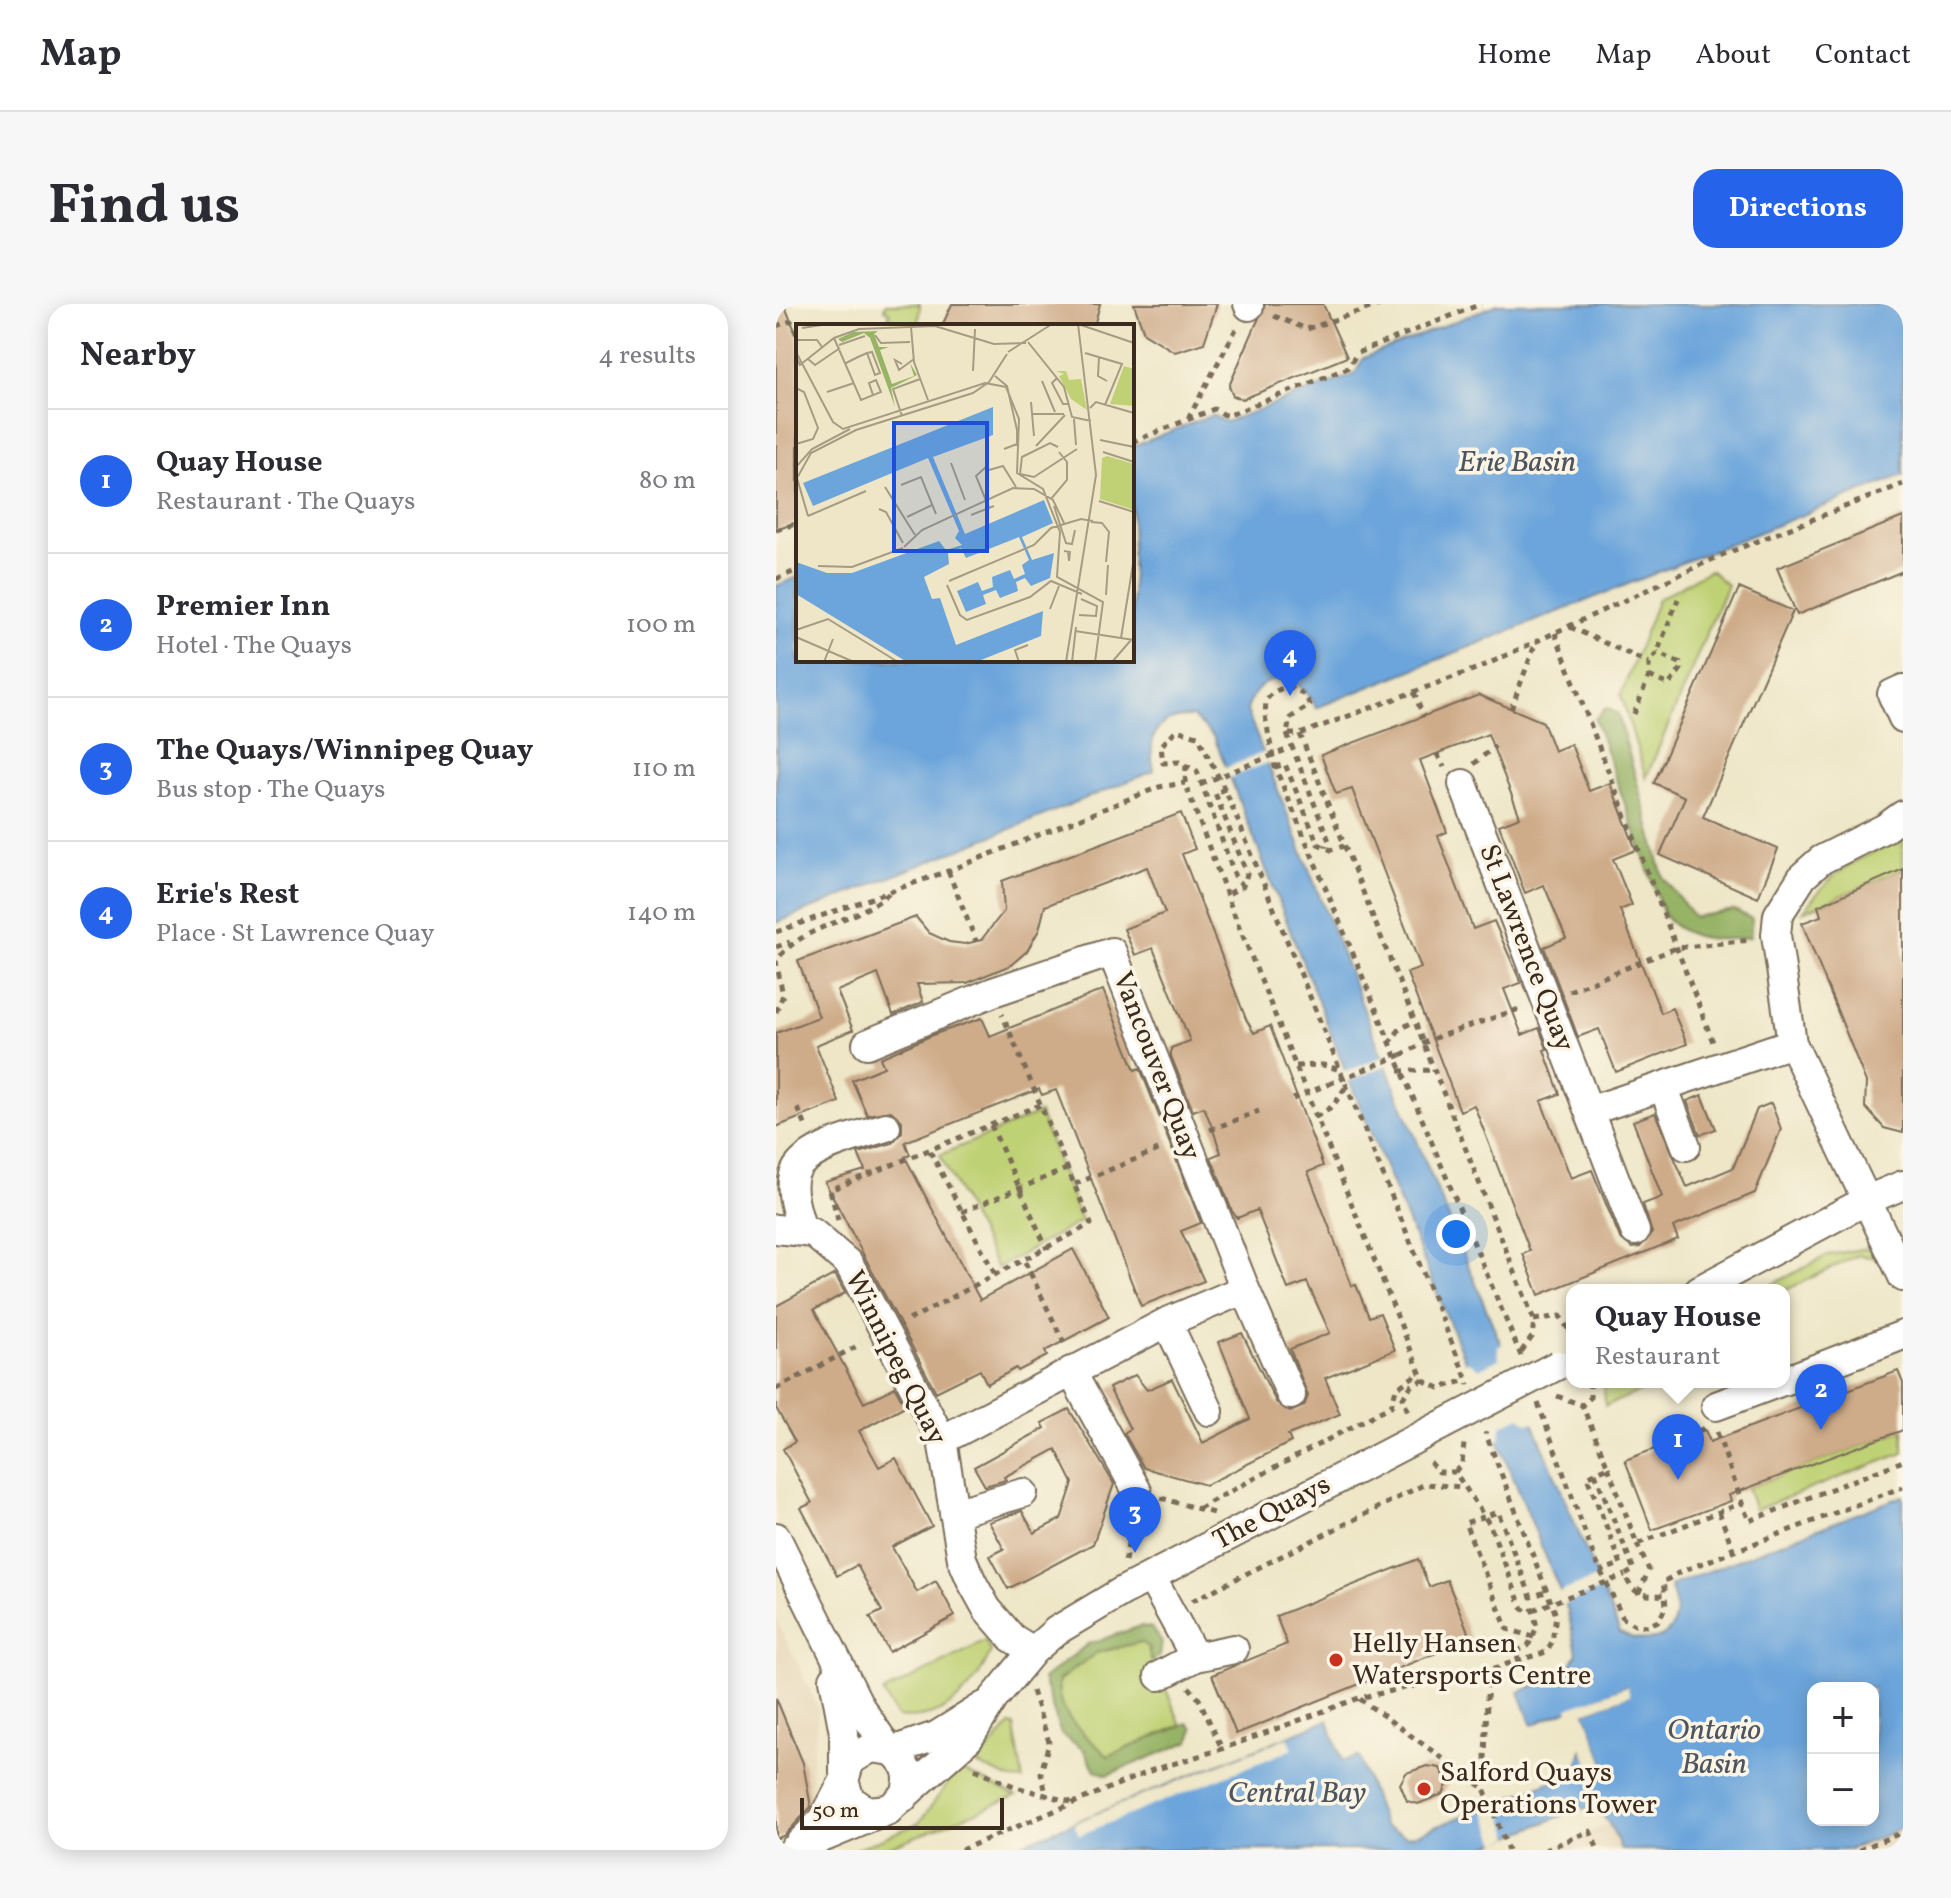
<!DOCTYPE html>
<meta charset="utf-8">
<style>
:root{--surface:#fff;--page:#f7f7f7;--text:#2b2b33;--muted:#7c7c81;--line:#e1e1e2;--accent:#2563eb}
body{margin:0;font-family:Vollkorn,serif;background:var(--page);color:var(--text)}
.controls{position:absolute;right:24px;bottom:24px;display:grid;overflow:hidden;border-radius:16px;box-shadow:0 4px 20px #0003}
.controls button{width:72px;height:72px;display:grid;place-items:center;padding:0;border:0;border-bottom:2px solid var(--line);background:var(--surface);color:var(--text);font:40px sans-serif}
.scale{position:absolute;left:24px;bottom:20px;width:204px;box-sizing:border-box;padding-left:8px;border:4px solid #3b2a1e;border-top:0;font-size:22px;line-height:28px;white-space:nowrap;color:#3b2a1e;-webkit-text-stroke:6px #fcf5e5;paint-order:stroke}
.you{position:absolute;left:680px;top:930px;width:28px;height:28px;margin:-20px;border:6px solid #fff;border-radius:50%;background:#1a73e8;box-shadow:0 0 0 12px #1a73e833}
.badge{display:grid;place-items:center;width:52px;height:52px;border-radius:50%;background:var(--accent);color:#fff;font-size:26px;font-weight:700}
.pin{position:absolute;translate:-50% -66px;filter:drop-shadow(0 2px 4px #0008)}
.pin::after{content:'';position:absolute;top:42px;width:28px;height:24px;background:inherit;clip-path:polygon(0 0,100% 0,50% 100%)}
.popup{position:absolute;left:790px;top:980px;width:224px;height:104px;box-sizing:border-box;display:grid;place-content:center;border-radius:16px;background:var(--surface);filter:drop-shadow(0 2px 6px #0005);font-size:26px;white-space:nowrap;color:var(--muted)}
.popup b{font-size:30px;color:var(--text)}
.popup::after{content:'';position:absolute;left:50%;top:100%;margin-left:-16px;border:16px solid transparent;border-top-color:var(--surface)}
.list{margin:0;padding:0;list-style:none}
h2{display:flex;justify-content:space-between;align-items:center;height:104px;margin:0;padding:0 32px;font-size:34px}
h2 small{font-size:26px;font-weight:400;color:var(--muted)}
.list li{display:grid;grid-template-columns:52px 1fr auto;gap:24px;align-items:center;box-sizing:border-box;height:144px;padding:0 32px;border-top:2px solid var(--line)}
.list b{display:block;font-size:30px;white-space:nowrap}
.list p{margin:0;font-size:26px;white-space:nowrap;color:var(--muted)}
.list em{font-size:26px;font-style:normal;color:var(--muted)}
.map{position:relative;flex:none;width:1127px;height:1546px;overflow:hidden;border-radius:24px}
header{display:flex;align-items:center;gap:48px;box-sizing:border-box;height:112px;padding:0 40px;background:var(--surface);border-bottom:2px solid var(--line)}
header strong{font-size:38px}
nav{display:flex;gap:44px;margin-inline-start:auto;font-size:28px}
.intro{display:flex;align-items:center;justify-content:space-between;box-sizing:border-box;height:192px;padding:0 48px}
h1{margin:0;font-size:56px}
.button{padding:20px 36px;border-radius:24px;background:var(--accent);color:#fff;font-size:28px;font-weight:700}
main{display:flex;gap:48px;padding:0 48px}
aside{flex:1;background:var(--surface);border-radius:24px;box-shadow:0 4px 20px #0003}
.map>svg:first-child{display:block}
.built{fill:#e5d6b7}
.green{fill:#bfd174;stroke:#7d7e49;stroke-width:2}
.forest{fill:#97b366;stroke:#696e42;stroke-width:2}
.water{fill:#6ca5db;stroke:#54687c;stroke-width:2;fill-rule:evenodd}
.pier{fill:#eee6c7}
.building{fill:#ceab89}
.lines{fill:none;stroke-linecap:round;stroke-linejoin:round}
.minor-casing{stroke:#7a6c59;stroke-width:32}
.path{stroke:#7a6c59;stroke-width:5;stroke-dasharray:6 6;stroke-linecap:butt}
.minor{stroke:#fff;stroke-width:28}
.minor-bridge-casing{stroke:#7a6c59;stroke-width:32;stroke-linecap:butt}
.path-bridge{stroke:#7a6c59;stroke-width:5;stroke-dasharray:6 6;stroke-linecap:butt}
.minor-bridge{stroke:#fff;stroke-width:28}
.poi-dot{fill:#c8321e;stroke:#fcf5e5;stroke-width:3}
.labels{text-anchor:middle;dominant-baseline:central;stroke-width:7;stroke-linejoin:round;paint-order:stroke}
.street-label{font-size:28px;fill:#3b2a1e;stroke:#fcf5e5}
.poi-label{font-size:28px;fill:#3b2a1e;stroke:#fcf5e5;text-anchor:start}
.water-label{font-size:30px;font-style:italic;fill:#4c5560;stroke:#fcf5e5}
.inset-road{fill:none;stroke:#a69b83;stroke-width:2}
.view{fill:#1d4ed8;fill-opacity:0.15;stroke:#1d4ed8;stroke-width:4}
.inset-edge{fill:none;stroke:#3b2a1e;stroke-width:4}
</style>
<header>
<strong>Map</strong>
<nav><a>Home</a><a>Map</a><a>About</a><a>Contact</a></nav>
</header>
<div class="intro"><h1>Find us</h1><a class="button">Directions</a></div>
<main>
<aside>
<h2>Nearby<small>4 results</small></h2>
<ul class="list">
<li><span class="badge">1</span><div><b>Quay House</b><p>Restaurant · The Quays</p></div><em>80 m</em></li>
<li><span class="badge">2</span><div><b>Premier Inn</b><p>Hotel · The Quays</p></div><em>100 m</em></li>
<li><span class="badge">3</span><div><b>The Quays/Winnipeg Quay</b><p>Bus stop · The Quays</p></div><em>110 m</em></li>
<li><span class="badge">4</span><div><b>Erie's Rest</b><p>Place · St Lawrence Quay</p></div><em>140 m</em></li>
</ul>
</aside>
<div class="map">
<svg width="1127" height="1546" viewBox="0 0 1127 1546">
<rect width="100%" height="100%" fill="#fcf5e5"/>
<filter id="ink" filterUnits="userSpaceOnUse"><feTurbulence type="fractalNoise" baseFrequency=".0125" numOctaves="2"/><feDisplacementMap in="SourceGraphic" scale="16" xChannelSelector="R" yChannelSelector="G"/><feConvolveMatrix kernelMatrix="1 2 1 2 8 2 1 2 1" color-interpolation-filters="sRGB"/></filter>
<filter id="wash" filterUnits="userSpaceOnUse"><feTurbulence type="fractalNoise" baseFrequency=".006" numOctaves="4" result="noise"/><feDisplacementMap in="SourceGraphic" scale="32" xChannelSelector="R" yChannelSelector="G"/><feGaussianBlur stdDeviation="1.8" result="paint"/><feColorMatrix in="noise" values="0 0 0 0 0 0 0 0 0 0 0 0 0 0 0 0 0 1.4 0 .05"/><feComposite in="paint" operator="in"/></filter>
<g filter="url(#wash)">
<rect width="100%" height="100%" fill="#eee6c7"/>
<path class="built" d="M0 1315 43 1405 35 1462 39 1524 0 1539Z
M834 1519 845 1546H774Z
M1127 1524V1546H1073Z"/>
<path class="green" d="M110 0H144L142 20 146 22H132L112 13 114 8 108 5Z
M934 266 951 281 870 474 845 391 882 295Z
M1127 536V565L1027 608C1056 566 1080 554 1127 536Z
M263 809 305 917 221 964 164 851Z
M1091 944 1105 955 1083 951 1008 987 986 986 1052 951Z
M828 1078H887L829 1102Z
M1127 1126V1149L979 1206 971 1184Z
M209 1337 215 1348C197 1388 167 1419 121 1413L107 1389Z
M364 1338 372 1343 405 1421 332 1453C310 1432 277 1410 283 1376L320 1349Z
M234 1421 238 1422 247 1476 235 1475 200 1460Z
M187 1467 240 1492 106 1546H78L143 1519 175 1475Z"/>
<path class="forest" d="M830 404 842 410 887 573 918 613 959 606 976 615 974 633C943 638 909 637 888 611L819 415Z
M365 1322 376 1324 386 1338 384 1352 375 1357 372 1343 364 1338 320 1349 283 1376C277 1410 311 1432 332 1452L412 1419 417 1425 414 1437 331 1471 319 1466 308 1446 285 1430 267 1375 312 1340Z"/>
<path class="water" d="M722 0H1127V171L540 404C525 367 481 365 471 407L610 762 844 1329C885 1348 912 1325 894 1282L1127 1192V1524L1072 1546H845C836 1524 831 1504 804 1504L701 1546H230L552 1416 566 1457 583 1453 608 1522 630 1532 641 1530 787 1473 801 1461 807 1444 817 1473 831 1467 809 1408 853 1391 850 1382 756 1421 743 1388 791 1368 801 1349 791 1304 570 768 438 433 417 413C379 412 371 433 378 467L0 619V282L22 273V356H356V146L360 141 436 111 450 118 579 70 587 54ZM1037 1384H1097V1516H1037Z"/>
<path class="pier" d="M489 448 494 458 451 475 447 465Z
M611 751 614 760 570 778 566 769Z
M729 1038 762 1118 752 1119 744 1113 725 1122 724 1134 719 1139 686 1059 693 1058 703 1065 723 1055 722 1043Z
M825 1272 829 1284 786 1301 781 1289Z
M851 1382 854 1391 809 1408 831 1468 817 1473 805 1441 810 1443 820 1468 826 1466 805 1406 848 1387 794 1410 792 1404Z
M512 1433 517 1445 303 1531 298 1519Z
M722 1499 735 1533 721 1539 708 1504Z"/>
<g id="blocks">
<path class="building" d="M0 0H8L22 34V218L0 226Z
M176 0H324L318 22H166Z
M358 0H441L428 39 399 48 368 29Z
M489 0H547L571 53 467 95 457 92 453 82Z
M1127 213V267L1021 311 1001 264Z
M963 284 1017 307 927 513 1002 545 982 594 884 551 909 493 878 479Z
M703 391 767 418 778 447 795 440 813 487 834 479 860 546 837 555 856 601 844 606 885 709 896 704 911 740 840 768 823 725 802 733 768 643 790 634 768 581 749 589 723 521 744 513 712 430 644 456 671 528 662 532 697 625 718 617 745 679 728 685 746 731 763 724 771 745 768 746 784 790 765 797 795 874 816 866 844 934 856 944 864 943 876 929 867 900 886 893 857 817 879 809 911 883 957 864 981 805 995 799 1005 825 979 889 897 923 902 935 763 991 747 950 754 947 698 801 684 807 631 669 645 664 576 485 560 490 545 451Z
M405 509 419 545 406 550 470 715 478 729 494 722 547 862 532 868 576 982 580 981 593 1013 604 1009 619 1046 549 1074 564 1110 512 1131 515 1138 430 1181 368 1164 348 1129 354 1125 333 1084 359 1071 371 1086 396 1075 427 1139 474 1115 443 1038 466 1029 500 1098 514 1108 528 1102 532 1092 514 1045 554 1029 531 978 512 985 481 906 461 914 456 907 435 853 445 849 436 823 428 803 417 807 395 752V744L414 737 377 644 359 651 348 625 389 609 371 563 269 602 263 626 251 647 235 661 191 679 141 680 147 698 117 711 102 670 61 687 77 726 40 741 63 798 0 823V729L43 713 22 657 140 613 153 629 173 638 189 640 205 636 228 607 226 577Z
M1127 565V829L1108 824 1089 803 1090 778 1026 619 1045 612 1042 602Z
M327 686 359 766 364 764 425 919 405 927 428 977 365 1002 280 786 266 791 263 785 129 838 134 851 129 853 204 996 297 945 333 1013 269 1047 271 1052 242 1067 240 1064 211 1080 204 1066 160 1088 49 878 89 866 82 849 116 839 126 828V817L115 807 91 811 76 776 108 763 104 754 159 730 206 714 214 732Z
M926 791 940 825 924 831 911 797Z
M59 970 69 989 38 1006 88 1099 119 1083 129 1102 83 1127 103 1163 120 1154 156 1222 116 1243 141 1288 160 1277 179 1312 113 1348 94 1313 106 1307 81 1261 61 1272 25 1204 36 1199 7 1145 19 1138 0 1104V1002Z
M1122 1067 1127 1079V1126L953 1191 955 1197 876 1226 849 1156 929 1126 934 1138Z
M293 1105 338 1180 317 1240 232 1285 214 1252 228 1245 213 1218 246 1207 258 1229 285 1215 297 1179 280 1145 228 1173 230 1176 209 1182 198 1163 269 1124 266 1119Z
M642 1255 653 1283 671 1276 695 1335 460 1430 436 1371 511 1340 500 1312Z
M0 1394 27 1459 35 1503 9 1531 0 1535Z
M651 1462 664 1464 672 1479 667 1490 642 1500 631 1497 624 1480 630 1469Z"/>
</g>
</g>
<g filter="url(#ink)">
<use href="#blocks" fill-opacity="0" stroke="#7a6c59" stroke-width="2"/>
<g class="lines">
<g class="minor-casing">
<path id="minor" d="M472 0 473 2
M1127 385 1116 390 1127 414
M687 480 859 927
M1127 511 1109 524 1045 556 1027 572 1002 611 1000 631 1016 739 1127 973
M91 740 217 688 336 648 469 985 515 1091
M887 782 910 842
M813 807 1016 739
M0 925 37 929 73 960 166 1136 186 1255 196 1278 211 1305 236 1334 257 1347
M26 927C22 910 13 889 18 871 25 844 86 831 110 823
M923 986 1091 896 1127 881
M391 1018 433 1107
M295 1067 361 1187
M1008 1077 1127 1031
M940 1102 1004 1078
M166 1136 391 1018 469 985
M178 1209 247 1189
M0 1233 84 1403 113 1446
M375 1273 419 1353 458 1345
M383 1372 419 1353
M58 1375 68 1429V1469
M116 1447 160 1432 208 1402
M128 1493C136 1474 132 1460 116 1447L95 1444 74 1457 68 1477 74 1495 91 1507 113 1505 193 1434 218 1394 257 1347 280 1327 345 1288 666 1121
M23 1540 47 1516 68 1477
M17 1546 113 1506"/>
</g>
<path class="path" d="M498 12 531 25 606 0
M0 22 15 17 22 34
M412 115 460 25
M356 138 438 105 451 112 572 64 581 49 705 0
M0 226 22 219
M0 275 22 266
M794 323 873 359
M779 329 937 738
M873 372 893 381 905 365 904 359 881 349
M638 388 647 412
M735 405 760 338
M858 410 873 372V359L881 349 902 295
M511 430 553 537 549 543
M524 430 758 1016 756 1033 745 1048
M661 450 668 463
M698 460 719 442
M410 461 409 479 456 605 647 1076 635 1082 627 1094 632 1108
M499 463 509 460 542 540 555 546 568 542
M449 485 439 489 471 570 467 582 450 591
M172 567 200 637
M467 582 459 572 421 467 403 458 387 459 385 442 400 426 422 432 451 490 693 1081
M0 628 172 567 383 483 409 479
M0 643 14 638
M793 687 900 644 974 636
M0 708 7 691 0 657C28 618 84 619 118 585
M613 740 623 726 638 717
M625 751 656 735 746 704
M520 762 547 761 561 765
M623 767 658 766
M517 795 553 780
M22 804 31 825
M540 813 557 802 569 784
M215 821 271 945
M434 826 483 807
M154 847 220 972
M299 880 387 844
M186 908 293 864
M62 916 54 886 264 801
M249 958 290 1043
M133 1016 315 920 226 710
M758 1016 784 1012 796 1031
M745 1052 499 463 489 412 490 396C504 378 525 380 534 401L514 414 511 430H524L705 363 946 251 1127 180
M647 1076 663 1084 688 1077
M814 1078V1094L806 1101 832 1163 811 1173 845 1260 824 1267
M0 1085 85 1040
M781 1092 806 1101
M762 1099 818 1253 847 1314 859 1321 872 1322 882 1317 890 1303 889 1291
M941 1128 966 1199
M889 1141 929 1124
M654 1158 663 1168H679L714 1221 745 1302 750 1308 757 1306 761 1323 752 1342 739 1348 744 1358
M832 1163 861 1240 966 1199 973 1217 1127 1157
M679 1168 686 1159 688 1140
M819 1169 858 1266 849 1271C857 1292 868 1292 889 1291L887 1278 906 1267 1127 1183
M385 1194 437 1209
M423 1204 615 1102 620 1085 644 1068
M943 1208 958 1248
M861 1240 873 1266 862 1290
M349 1257 357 1211
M416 1297 649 1180 687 1183
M758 1333 731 1325 689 1219 722 1208 755 1293 772 1287
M712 1366 708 1484 732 1546
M413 1383 423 1395 446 1445
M256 1387 273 1438 265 1469 271 1493
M584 1395 708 1484
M199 1465 240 1483 295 1498
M185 1546 374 1467 446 1445 583 1394 712 1366 770 1348 776 1338 780 1311 709 1128
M769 1546 814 1527 822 1546
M1083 1546 1127 1528"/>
<use href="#minor" class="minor"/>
<g class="minor-bridge-casing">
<path id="minor-bridge" d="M666 1121 782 1061"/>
</g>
<path class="path-bridge" d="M425 480 515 444
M553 780 625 751
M757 1306 849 1271"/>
<use href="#minor-bridge" class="minor-bridge"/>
</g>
</g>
<g class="poi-dot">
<circle cx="560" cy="1356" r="8"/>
<circle cx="648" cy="1485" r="8"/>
</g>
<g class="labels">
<g class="street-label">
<text transform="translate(750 644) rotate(69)">St Lawrence Quay</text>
<text transform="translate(380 762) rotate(69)">Vancouver Quay</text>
<text transform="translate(119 1054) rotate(63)">Winnipeg Quay</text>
<text transform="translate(496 1209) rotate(-28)">The Quays</text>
</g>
<g class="poi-label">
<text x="576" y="1340">Helly Hansen<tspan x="576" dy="32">Watersports Centre</tspan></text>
<text x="664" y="1469">Salford Quays<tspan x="664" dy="32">Operations Tower</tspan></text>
</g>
<g class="water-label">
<text x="741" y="159">Erie Basin</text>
<text x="938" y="1427">Ontario<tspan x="938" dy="34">Basin</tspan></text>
<text x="521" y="1490">Central Bay</text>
</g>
</g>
<g transform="translate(20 20)">
<rect width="338" height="338" fill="#eee6c7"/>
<path d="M328 42 338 45V82L314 80ZM260 47H270L273 56 285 55 291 86 275 75 263 52 268 50ZM311 132 338 140V186L304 175 306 134Z" fill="#bfd174"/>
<path d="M82 7 78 10 83 23H93L84 26 96 60 118 52 114 39 121 51 95 64 99 83 74 14 68 9 46 18 42 15 57 8Z" fill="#97b366"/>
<path d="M197 83V111L137 133 169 210 248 176 257 199 226 213 236 236 258 229 254 254 235 262 229 254 220 258 222 267 204 274 200 266 187 271 190 280 170 288 161 267 182 258 186 267 197 263 196 253 214 246 218 255 229 250 226 241 233 236 223 213 170 234 165 224 152 229 153 240 128 253 136 275 144 274 160 321 247 287 245 312 180 338H111L0 270V238L31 249H56L143 217 150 226 166 221 159 214 163 207 132 134 17 182 7 159Z" fill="#6ca5db"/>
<path class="inset-road" d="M285 1 338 19M115 3 118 38 132 76M6 4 32 0M79 11 85 19 114 18M38 14 65 76 85 68 80 56 73 59 77 71M0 16H21L26 23M232 18 268 63 276 93 295 97M43 21 69 12M0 28 37 98 47 105 189 59 210 63 223 95 221 149 247 165 264 208 261 253 307 278 299 338M212 28 256 0M289 29 326 40 309 81M0 33 4 41 38 14 63 5 139 2 198 20 230 19M303 33 302 52 311 57M12 35 19 41 44 24M50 39 62 33 71 29 76 28 84 49 79 51 71 29M106 40 99 36 103 46 118 35M177 47 179 5M199 52 211 62 221 106V120L208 125M261 54 256 59 267 80H273M246 57 259 88M0 64 8 68 22 104 17 115 0 120M31 68 58 59M235 78 238 112M294 84 300 78 338 89M236 90H268M106 92 97 65 124 55M278 95 280 121M304 116 338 123M240 122 269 91M262 123 254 119 226 133 224 150 238 153 281 125M307 128 338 138M192 131V141L180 152 193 184M155 139 169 176M0 143 16 125 54 105M193 146 207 142 220 163M105 161 125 153 140 190M89 163 119 211M255 175 271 156V138L263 128M303 177 338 188M258 182 270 219 276 220 279 206M83 185 90 188 107 219M175 191 198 182M12 192 1 154 15 129 60 106 177 69 193 58 211 30M12 192 70 167M111 193 136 181M295 198 306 199 313 208 310 238M108 223 126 206 217 164 238 165 257 176 268 199M268 227 274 228 273 237 272 228M22 242 56 243 107 224M153 257 238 221 255 204 285 195 297 197M151 261 164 291 171 296 234 273 255 257 286 270M310 271 312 241M254 285 263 262M283 291 300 292 301 282 285 275M0 306 32 295 102 338M279 307 338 316M0 313 58 338M325 314 338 234M28 338 37 315M223 338 219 326 232 321M270 338 300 151 282 0M276 338 280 303M316 338 335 316"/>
<path class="view" d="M98 99H191V227H98Z"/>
<rect width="338" height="338" class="inset-edge"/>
</g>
</svg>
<div class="controls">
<button>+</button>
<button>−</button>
</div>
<div class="scale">50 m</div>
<div class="you"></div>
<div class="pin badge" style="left:902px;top:1176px">1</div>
<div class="popup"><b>Quay House</b>Restaurant</div>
<div class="pin badge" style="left:1045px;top:1126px">2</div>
<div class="pin badge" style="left:359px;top:1249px">3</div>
<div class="pin badge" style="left:514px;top:392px">4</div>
</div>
</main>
